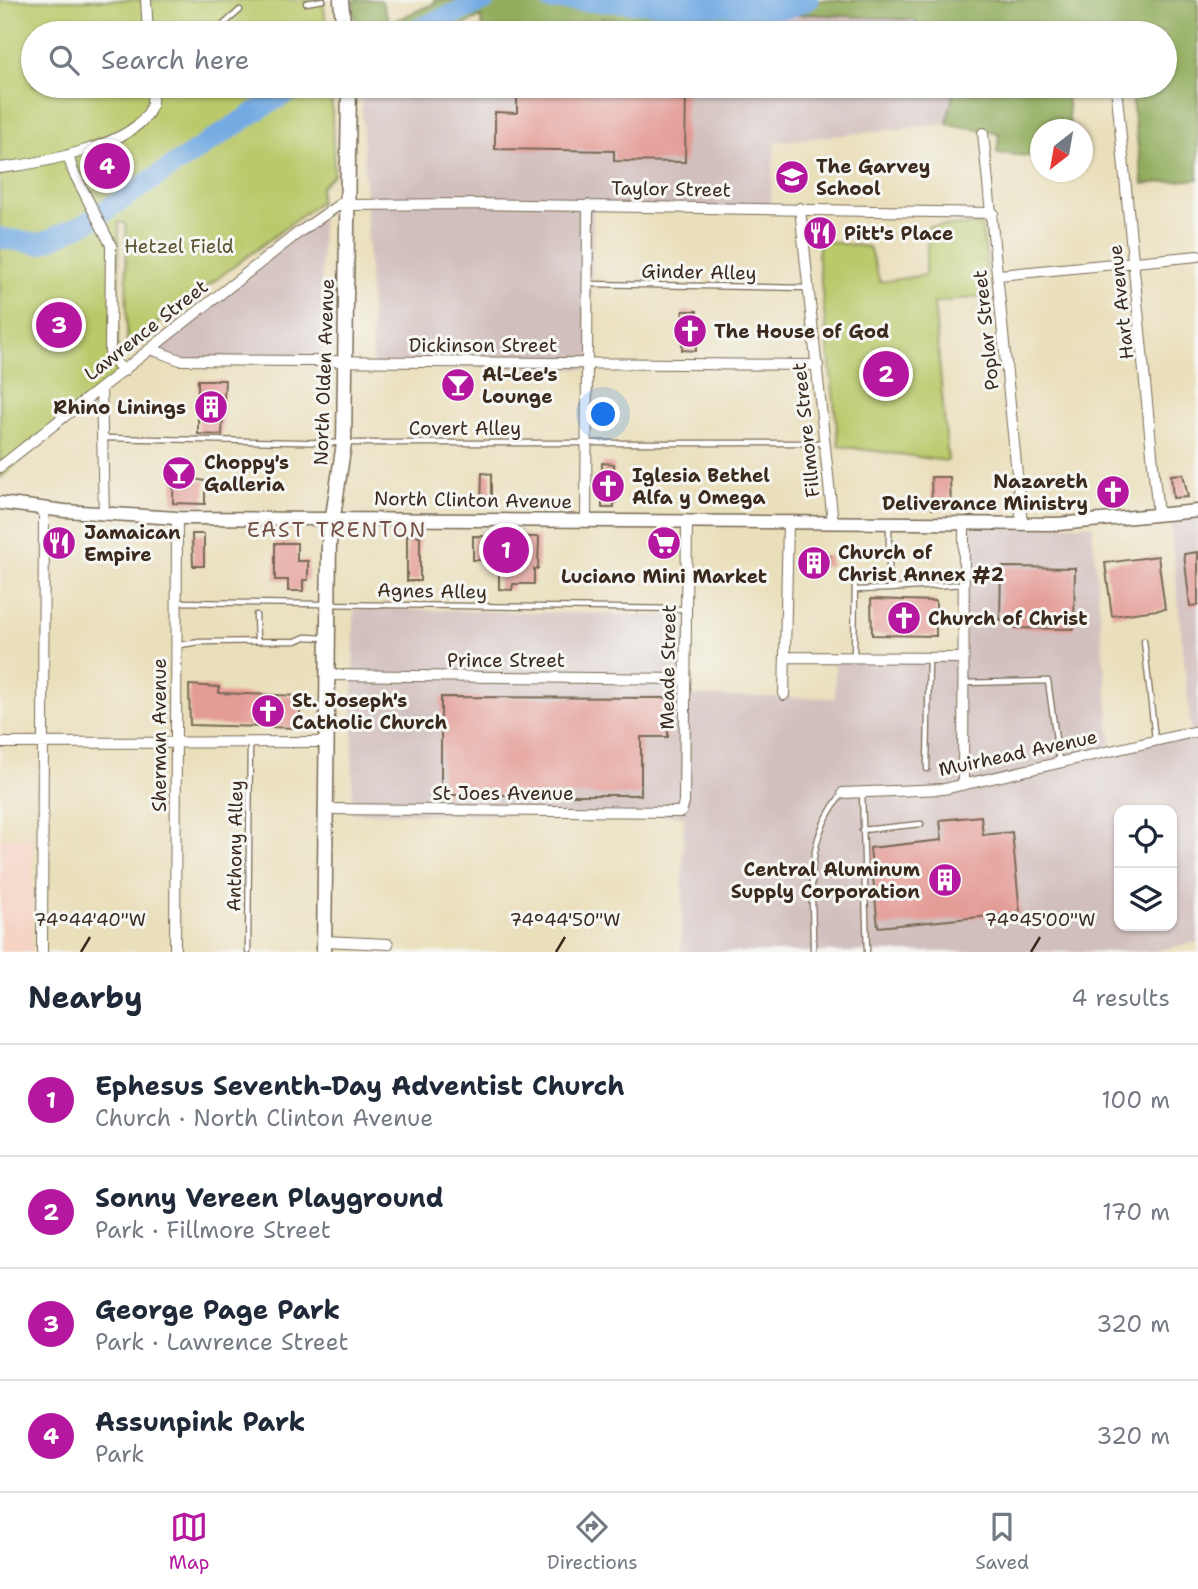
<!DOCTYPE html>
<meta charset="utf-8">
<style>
:root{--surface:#fff;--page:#f6f6f7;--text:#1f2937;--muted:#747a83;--line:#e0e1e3;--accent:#b5179e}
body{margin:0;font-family:"Shantell Sans",sans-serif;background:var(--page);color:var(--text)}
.controls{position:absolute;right:21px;bottom:21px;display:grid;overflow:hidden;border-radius:14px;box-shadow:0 2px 5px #0004}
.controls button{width:63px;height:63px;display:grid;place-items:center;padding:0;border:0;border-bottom:2px solid var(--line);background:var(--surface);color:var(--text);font:35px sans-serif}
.compass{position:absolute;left:1030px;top:119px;width:63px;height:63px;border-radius:50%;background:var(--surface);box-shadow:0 2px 5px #0004;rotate:211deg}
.you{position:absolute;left:604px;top:415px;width:24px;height:24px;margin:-18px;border:5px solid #fff;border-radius:50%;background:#1a73e8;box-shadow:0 0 0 10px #1a73e833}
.badge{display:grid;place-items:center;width:46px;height:46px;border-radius:50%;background:var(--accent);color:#fff;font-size:23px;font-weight:700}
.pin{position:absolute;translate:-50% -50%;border:4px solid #fff;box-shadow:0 2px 7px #0006}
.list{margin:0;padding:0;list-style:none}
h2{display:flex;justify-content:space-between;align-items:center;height:91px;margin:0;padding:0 28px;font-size:30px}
h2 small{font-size:23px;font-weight:400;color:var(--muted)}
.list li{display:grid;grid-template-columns:46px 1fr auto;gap:21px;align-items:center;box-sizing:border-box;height:112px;padding:0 28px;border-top:2px solid var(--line)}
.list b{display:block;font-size:26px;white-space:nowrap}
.list p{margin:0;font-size:23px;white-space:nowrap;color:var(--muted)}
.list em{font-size:23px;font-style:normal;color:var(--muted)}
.icon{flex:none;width:38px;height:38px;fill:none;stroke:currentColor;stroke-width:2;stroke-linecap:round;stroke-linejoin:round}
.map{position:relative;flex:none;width:1198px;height:952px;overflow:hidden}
.search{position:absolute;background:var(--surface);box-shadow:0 2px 5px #0004;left:21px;right:21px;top:21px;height:77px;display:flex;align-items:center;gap:18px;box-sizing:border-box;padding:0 24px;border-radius:38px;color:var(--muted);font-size:26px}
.sheet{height:539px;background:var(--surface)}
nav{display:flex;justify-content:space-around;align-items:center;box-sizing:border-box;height:98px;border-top:2px solid var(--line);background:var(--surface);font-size:19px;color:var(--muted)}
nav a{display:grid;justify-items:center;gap:4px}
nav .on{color:var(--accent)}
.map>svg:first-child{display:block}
.built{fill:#f5d2c2}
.industrial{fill:#d1bfbd;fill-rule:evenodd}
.green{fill:#bac96b;stroke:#7a7a44;stroke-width:2}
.forest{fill:#93ad5f;stroke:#676c3e;stroke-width:2}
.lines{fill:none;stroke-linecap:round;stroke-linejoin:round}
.river{stroke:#73aae2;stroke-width:21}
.building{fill:#e49c97}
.service-casing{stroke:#786955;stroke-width:7}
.minor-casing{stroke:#786955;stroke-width:12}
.tertiary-casing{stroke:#786955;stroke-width:15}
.secondary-casing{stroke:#786955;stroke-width:17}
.service{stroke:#fff;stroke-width:4.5}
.minor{stroke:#fff;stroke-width:10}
.tertiary{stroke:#fff;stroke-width:12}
.secondary{stroke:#fff;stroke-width:14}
.ticks{fill:none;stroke:#3b2a1e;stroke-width:2.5}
.labels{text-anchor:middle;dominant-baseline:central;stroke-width:6;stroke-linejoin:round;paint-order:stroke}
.poi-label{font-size:19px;font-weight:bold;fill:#3b2a1e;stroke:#f6f6f2;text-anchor:start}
.street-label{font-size:19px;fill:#3b2a1e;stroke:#f6f6f2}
.park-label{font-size:19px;fill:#5b5231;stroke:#f6f6f2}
.neighbourhood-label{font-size:21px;letter-spacing:2px;fill:#765248;stroke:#f6f6f2}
.ticks-label{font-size:18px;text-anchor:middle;fill:#3b2a1e;stroke:#f6f6f2;stroke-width:6;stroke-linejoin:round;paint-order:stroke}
</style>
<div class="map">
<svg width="1198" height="952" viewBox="0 0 1198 952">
<rect width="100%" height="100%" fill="#f6f6f2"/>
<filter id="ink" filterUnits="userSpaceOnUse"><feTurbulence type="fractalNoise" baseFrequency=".0143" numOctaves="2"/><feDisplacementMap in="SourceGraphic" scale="14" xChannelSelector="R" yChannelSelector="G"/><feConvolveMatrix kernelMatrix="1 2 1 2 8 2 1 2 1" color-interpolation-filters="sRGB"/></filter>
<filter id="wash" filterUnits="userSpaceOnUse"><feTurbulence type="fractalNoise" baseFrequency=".00686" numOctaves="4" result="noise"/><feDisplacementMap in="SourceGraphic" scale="28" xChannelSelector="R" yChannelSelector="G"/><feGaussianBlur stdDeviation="1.57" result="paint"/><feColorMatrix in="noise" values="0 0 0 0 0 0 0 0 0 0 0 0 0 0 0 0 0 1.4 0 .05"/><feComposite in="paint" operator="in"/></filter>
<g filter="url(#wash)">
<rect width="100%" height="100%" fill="#eadfbb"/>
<path class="built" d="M0 837H33L32 952H0Z"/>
<path class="industrial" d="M812 14 915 20 922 33H730L743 31 747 18Z
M602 17 650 25 684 33H599Z
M361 86H949L953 94 947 124 775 142 770 209H593L590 369 373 365Z
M322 215 320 364 138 361Z
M1198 513V942L1149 952H681L684 816 352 813 354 608 687 616V696L835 698V660L965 657 964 527 1092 525 1112 751 1191 731 1170 519ZM1119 810H1172V926H1119Z"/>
<path class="green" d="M0 0H323L327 33H33V86H331L334 174 320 188V202L127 346 126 224 119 222 117 377 0 478Z
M981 225 987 260 985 296 934 303 948 461 839 446 818 256 820 241 869 247 880 282 925 275 929 226Z"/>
<path class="forest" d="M353 0H381L390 23 435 3 434 0H1198V179L1143 184 1130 86H1165V33H922L915 20 812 14 747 18 743 31C695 38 649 25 602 17L599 33H483L481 17 447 33H356Z
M949 86H1066L1070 129 1040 130V157L997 153 999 133 947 124 953 94Z"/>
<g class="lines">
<path class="river" d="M550 0 787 8 808 0
M409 33 486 0
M0 238 40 244 86 223 272 101 302 86"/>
</g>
<g id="blocks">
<path class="building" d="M517 86H686L685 162 614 161V151L495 149V112L517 113Z
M683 311H697L696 351 682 350Z
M198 380H225L222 435 198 434Z
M174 460H185V477L205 481V504L173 503Z
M602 463 614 464V508H602Z
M482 473 491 474V506H481Z
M1183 474 1188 497 1173 498 1171 475Z
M931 477H950L951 509H932Z
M192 534H204V566H193Z
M407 535 420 536V581H407Z
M473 536 539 537 538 569H534V584H513L512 590 499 589V560H473Z
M275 543H297V561H308V580H303V591H288V580H275Z
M1198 552V605L1190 606 1184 554Z
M811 556H830V566H818V570L798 569V559L811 560Z
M1158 556 1165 609 1112 616 1105 563Z
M1001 567 1075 568 1074 629 1011 628 1012 620H1000Z
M871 599 936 601V636L872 635Z
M189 685 219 687V693L301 696 299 728 190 725Z
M441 697 668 698V737H641V795H441Z
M981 816 983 835 1012 832 1020 913 878 927 870 848 942 840 940 820Z"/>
</g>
</g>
<g filter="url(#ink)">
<use href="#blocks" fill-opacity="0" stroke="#786955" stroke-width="2"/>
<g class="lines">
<g class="service-casing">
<path id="service" d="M306 3 323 0
M226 33 224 24 240 10
M589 284 808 288
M104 438 344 443H825
M889 525V589L964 584
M855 590 889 589
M177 602 685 609
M256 615 257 641
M1144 641 1155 739
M179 645 200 642 296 641 305 637 326 638
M854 657 855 579
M963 683 1048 681 1059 761
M927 769 929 659
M862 792 867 952
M862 830 921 824
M248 952 250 741
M813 952C814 892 801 843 843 793"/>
</g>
<g class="minor-casing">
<path id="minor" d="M146 0 148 33
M1116 86 1158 515
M983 133 1022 524
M68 155 73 171 111 245 110 351 112 359 124 371
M0 168C36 164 138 146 151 107 153 101 152 93 152 86
M348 205 471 204 993 213
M800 208 833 523
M999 275 1198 256
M151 349 180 360 818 365
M101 388 104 515
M0 467 298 233 349 198
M586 521 588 205
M785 657 963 658
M326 675 685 679
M784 695 788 523
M0 743 326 742
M963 784 964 525
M843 793 944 789 1198 731
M325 809 681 812 684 803 687 522
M324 941 388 944
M42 952 44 509
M175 952 177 518"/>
</g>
<g class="tertiary-casing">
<path id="tertiary" d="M0 503 65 511 177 518 1058 524 1198 511"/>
</g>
<g class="secondary-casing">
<path id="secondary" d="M341 0 344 33
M324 952 329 543 344 443 349 86"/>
</g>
<use href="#service" class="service"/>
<use href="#minor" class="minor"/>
<use href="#tertiary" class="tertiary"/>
<use href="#secondary" class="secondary"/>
</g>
</g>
<path class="ticks" d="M81 952 90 937M556 952 565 937M1031 952 1040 937"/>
<defs>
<g id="school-disc" transform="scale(1.75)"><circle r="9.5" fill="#b5179e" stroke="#f6f6f2"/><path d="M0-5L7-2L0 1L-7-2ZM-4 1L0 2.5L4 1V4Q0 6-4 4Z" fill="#fff"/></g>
<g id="restaurant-disc" transform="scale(1.75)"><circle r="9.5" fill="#b5179e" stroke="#f6f6f2"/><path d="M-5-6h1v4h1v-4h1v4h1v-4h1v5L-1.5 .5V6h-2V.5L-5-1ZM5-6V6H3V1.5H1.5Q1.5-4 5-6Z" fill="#fff"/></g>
<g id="church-disc" transform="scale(1.75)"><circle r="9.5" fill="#b5179e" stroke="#f6f6f2"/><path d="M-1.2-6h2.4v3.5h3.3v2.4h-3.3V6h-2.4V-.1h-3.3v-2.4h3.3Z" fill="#fff"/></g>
<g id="bar-disc" transform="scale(1.75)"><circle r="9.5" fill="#b5179e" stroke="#f6f6f2"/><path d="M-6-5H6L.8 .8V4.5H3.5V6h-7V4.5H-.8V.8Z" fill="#fff"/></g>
<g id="building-disc" transform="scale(1.75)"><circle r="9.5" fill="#b5179e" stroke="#f6f6f2"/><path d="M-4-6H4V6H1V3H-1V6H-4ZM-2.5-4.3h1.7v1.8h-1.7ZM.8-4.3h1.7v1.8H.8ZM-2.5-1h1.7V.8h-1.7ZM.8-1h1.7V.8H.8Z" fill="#fff"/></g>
<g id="supermarket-disc" transform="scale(1.75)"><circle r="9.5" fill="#b5179e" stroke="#f6f6f2"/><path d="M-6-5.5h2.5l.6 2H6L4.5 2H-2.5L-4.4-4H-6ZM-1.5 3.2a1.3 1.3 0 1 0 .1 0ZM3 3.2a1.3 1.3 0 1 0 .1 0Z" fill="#fff"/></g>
</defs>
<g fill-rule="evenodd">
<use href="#school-disc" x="792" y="177"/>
<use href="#restaurant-disc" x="820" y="233"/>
<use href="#church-disc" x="690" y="331"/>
<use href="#bar-disc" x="458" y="385"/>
<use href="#building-disc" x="211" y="407"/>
<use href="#bar-disc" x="179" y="473"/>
<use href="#church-disc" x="608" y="486"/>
<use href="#church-disc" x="1113" y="492"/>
<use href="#restaurant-disc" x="59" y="543"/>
<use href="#supermarket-disc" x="664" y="543"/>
<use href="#building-disc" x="814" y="563"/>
<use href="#church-disc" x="904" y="618"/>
<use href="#church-disc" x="268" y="711"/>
<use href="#building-disc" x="945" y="880"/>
</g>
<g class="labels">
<g class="poi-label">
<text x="816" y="166">The Garvey<tspan x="816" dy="22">School</tspan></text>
<text x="844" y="233">Pitt's Place</text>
<text x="714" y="331">The House of God</text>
<text x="482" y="374">Al-Lee's<tspan x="482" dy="22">Lounge</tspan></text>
<text x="186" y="407" text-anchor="end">Rhino Linings</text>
<text x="204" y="462">Choppy's<tspan x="204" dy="22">Galleria</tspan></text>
<text x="632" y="475">Iglesia Bethel<tspan x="632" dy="22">Alfa y Omega</tspan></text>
<text x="1088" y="481" text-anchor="end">Nazareth<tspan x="1088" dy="22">Deliverance Ministry</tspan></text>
<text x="84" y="532">Jamaican<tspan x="84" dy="22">Empire</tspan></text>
<text x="838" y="552">Church of<tspan x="838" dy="22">Christ Annex #2</tspan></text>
<text x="664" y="576" text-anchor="middle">Luciano Mini Market</text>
<text x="928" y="618">Church of Christ</text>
<text x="292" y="700">St. Joseph's<tspan x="292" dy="22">Catholic Church</tspan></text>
<text x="920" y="869" text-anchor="end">Central Aluminum<tspan x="920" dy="22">Supply Corporation</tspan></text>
</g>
<g class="street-label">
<text transform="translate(671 189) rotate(1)">Taylor Street</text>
<text transform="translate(699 272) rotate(1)">Ginder Alley</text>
<text transform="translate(1121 302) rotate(-96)">Hart Avenue</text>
<text transform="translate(146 330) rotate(-38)">Lawrence Street</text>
<text transform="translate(986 330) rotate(-96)">Poplar Street</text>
<text x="483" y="345">Dickinson Street</text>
<text transform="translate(324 372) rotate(-88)">North Olden Avenue</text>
<text x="465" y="428">Covert Alley</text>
<text transform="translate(806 430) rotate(-96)">Fillmore Street</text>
<text transform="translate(473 500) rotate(1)">North Clinton Avenue</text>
<text transform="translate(432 591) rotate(1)">Agnes Alley</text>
<text x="506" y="660">Prince Street</text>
<text transform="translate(668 667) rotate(-89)">Meade Street</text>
<text transform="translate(159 735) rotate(-90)">Sherman Avenue</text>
<text transform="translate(1018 753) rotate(-12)">Muirhead Avenue</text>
<text x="503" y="793">St Joes Avenue</text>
<text transform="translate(235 846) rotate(-89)">Anthony Alley</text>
</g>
<g class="park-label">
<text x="179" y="246">Hetzel Field</text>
</g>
<g class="neighbourhood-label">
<text x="337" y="530">EAST TRENTON</text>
</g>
</g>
<g class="ticks-label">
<text x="90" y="926">74°44'40"W</text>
<text x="565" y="926">74°44'50"W</text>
<text x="1040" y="926">74°45'00"W</text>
</g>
</svg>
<div class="controls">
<button><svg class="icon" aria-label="locate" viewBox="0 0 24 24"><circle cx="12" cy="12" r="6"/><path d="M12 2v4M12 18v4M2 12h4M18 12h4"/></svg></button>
<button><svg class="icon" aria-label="layers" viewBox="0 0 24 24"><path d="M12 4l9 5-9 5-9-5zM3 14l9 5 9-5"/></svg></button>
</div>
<svg class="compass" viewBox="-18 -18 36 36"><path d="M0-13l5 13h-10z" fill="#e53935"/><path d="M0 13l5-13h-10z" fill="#747a83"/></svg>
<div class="you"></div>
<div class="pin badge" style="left:506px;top:550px">1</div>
<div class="pin badge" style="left:886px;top:374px">2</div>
<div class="pin badge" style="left:59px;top:325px">3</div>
<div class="pin badge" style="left:107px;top:166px">4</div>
<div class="search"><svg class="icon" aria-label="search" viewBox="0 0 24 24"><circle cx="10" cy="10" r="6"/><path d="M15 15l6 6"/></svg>Search here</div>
</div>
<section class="sheet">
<h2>Nearby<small>4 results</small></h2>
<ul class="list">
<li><span class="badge">1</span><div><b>Ephesus Seventh-Day Adventist Church</b><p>Church · North Clinton Avenue</p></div><em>100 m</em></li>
<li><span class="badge">2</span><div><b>Sonny Vereen Playground</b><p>Park · Fillmore Street</p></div><em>170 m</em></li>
<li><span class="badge">3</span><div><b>George Page Park</b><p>Park · Lawrence Street</p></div><em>320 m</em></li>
<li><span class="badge">4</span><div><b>Assunpink Park</b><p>Park</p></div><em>320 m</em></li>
</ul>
</section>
<nav>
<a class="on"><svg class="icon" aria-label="map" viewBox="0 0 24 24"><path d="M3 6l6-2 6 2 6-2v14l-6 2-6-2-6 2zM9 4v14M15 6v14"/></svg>Map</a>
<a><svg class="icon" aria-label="directions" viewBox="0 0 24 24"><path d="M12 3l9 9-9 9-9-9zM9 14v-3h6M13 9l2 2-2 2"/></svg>Directions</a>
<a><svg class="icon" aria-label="saved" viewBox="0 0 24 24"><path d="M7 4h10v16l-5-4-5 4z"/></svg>Saved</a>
</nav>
